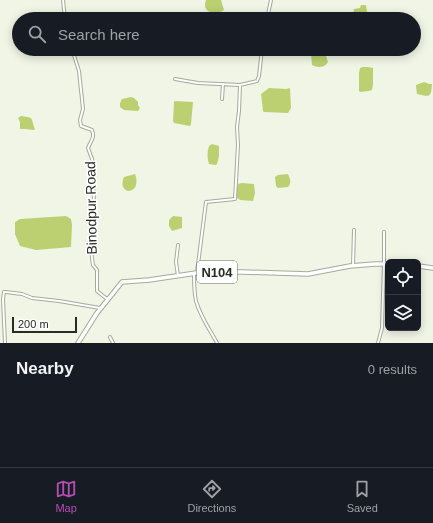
<!DOCTYPE html>
<style>
:root{--surface:#171b24;--page:#20242c;--text:#f1f3f6;--muted:#9ea1a6;--line:#363941;--accent:#b54fb3}
body{margin:0;font-family:Arial,sans-serif;background:var(--page);color:var(--text)}
.controls{position:absolute;right:12px;bottom:12px;display:grid;overflow:hidden;border-radius:6px;box-shadow:0 2px 10px #0003}
.controls button{width:36px;height:36px;display:grid;place-items:center;padding:0;border:0;border-bottom:1px solid var(--line);background:var(--surface);color:var(--text);font:20px sans-serif}
.scale{position:absolute;left:12px;bottom:10px;width:65px;box-sizing:border-box;padding-left:4px;border:2px solid #282a23;border-top:0;font-size:11px;line-height:14px;white-space:nowrap;color:#282a23;-webkit-text-stroke:3px #fff;paint-order:stroke}
.list{margin:0;padding:0;list-style:none}
h2{display:flex;justify-content:space-between;align-items:center;height:52px;margin:0;padding:0 16px;font-size:17px}
h2 small{font-size:13px;font-weight:400;color:var(--muted)}
.icon{flex:none;width:22px;height:22px;fill:none;stroke:currentColor;stroke-width:2;stroke-linecap:round;stroke-linejoin:round}
.map{position:relative;flex:none;width:433px;height:343px;overflow:hidden}
.search{position:absolute;background:var(--surface);box-shadow:0 2px 10px #0003;left:12px;right:12px;top:12px;height:44px;display:flex;align-items:center;gap:10px;box-sizing:border-box;padding:0 14px;border-radius:22px;color:var(--muted);font-size:15px}
.sheet{height:124px;background:var(--surface)}
nav{display:flex;justify-content:space-around;align-items:center;box-sizing:border-box;height:56px;border-top:1px solid var(--line);background:var(--surface);font-size:11px;color:var(--muted)}
nav a{display:grid;justify-items:center;gap:2px}
nav .on{color:var(--accent)}
.map>svg:first-child{display:block}
.water{fill:#bcd072}
.lines{fill:none;stroke-linecap:round;stroke-linejoin:round}
.minor-casing{stroke:#a6aa9a;stroke-width:4}
.highway-casing{stroke:#a6aa9a;stroke-width:5.5}
.minor{stroke:#fff;stroke-width:2}
.highway{stroke:#fff;stroke-width:3.5}
.labels{text-anchor:middle;dominant-baseline:central;stroke-width:3.5;stroke-linejoin:round;paint-order:stroke}
.shield{fill:#fff;stroke:#686a65;stroke-width:1}
.shield-label{font-size:13px;font-weight:bold;fill:#282a23}
.street-label{font-size:14px;fill:#282a23;stroke:#fff}
</style>
<div class="map">
<svg width="433" height="343" viewBox="0 0 433 343">
<rect width="100%" height="100%" fill="#f1f5e5"/>
<path class="water" d="M206 0H221L224 10C216 16 201 13 206 0Z
M361 5H366L368 19H365L362 17 360 19H354L353 16 354 9 360 8Z
M313 53 326 56 328 62C325 68 317 68 312 65L311 54Z
M363 67H368L373 68V84L372 90 369 91 360 92 359 91V73L360 68Z
M424 82 429 84H432C431 98 430 97 417 94L416 86V85Z
M269 88 286 89 290 88 291 108 288 113 264 112 263 111 261 94Z
M131 97 134 98 138 102V105L140 108 138 111 124 110 120 107V103L122 99Z
M175 101 193 102 191 124 190 126 174 123 173 121 174 102Z
M21 116C35 118 30 117 35 129L34 130 25 129H20V122L18 118Z
M212 144 219 146V156L217 164 216 165 209 164C207 158 207 152 209 146Z
M135 174C143 196 116 196 124 177Z
M288 174C290 179 292 183 288 187L278 188 276 186 275 177 278 175Z
M242 183 254 184 255 193 253 201 240 200 236 197 235 193 238 184Z
M66 216 71 219 72 225 71 247 36 250 20 246 15 234V222L20 219Z
M173 216 182 217V228L172 231 169 226V220Z"/>
<g class="lines">
<g class="minor-casing">
<path id="minor" d="M63 0 65 19
M267 19 271 0
M72 49 79 71 83 109 80 120 81 126 92 130C95 138 91 140 88 148L92 159 93 164 94 206 91 221 90 232 92 258 93 265 97 270V291L107 299
M175 79 198 83 240 85 257 81 259 76 262 49
M222 99 223 84
M353 266 354 230
M197 272 206 202 235 199 238 145 237 127 239 111 240 85
M194 273C194 283 194 292 196 301 200 316 210 330 217 343
M178 276 176 262 178 245
M418 285 419 296
M110 337 113 343
M5 343 3 299 4 292H6L22 294 32 298 59 301 100 308
M378 343 382 328 384 263V232"/>
</g>
<g class="highway-casing">
<path id="highway" d="M418 266 433 268
M78 343 97 313 122 282 149 280 203 272H243L308 274 350 266 375 264H388"/>
</g>
<use href="#minor" class="minor"/>
<use href="#highway" class="highway"/>
</g>
<g class="labels">
<rect class="shield" x="197" y="261" width="40" height="22" rx="3"/>
<g class="shield-label">
<text x="217" y="272">N104</text>
</g>
<g class="street-label">
<text transform="translate(91 208) rotate(-91)">Binodpur Road</text>
</g>
</g>
</svg>
<div class="controls">
<button><svg class="icon" aria-label="locate" viewBox="0 0 24 24"><circle cx="12" cy="12" r="6"/><path d="M12 2v4M12 18v4M2 12h4M18 12h4"/></svg></button>
<button><svg class="icon" aria-label="layers" viewBox="0 0 24 24"><path d="M12 4l9 5-9 5-9-5zM3 14l9 5 9-5"/></svg></button>
</div>
<div class="scale">200 m</div>
<div class="search"><svg class="icon" aria-label="search" viewBox="0 0 24 24"><circle cx="10" cy="10" r="6"/><path d="M15 15l6 6"/></svg>Search here</div>
</div>
<section class="sheet">
<h2>Nearby<small>0 results</small></h2>
<ul class="list">
</ul>
</section>
<nav>
<a class="on"><svg class="icon" aria-label="map" viewBox="0 0 24 24"><path d="M3 6l6-2 6 2 6-2v14l-6 2-6-2-6 2zM9 4v14M15 6v14"/></svg>Map</a>
<a><svg class="icon" aria-label="directions" viewBox="0 0 24 24"><path d="M12 3l9 9-9 9-9-9zM9 14v-3h6M13 9l2 2-2 2"/></svg>Directions</a>
<a><svg class="icon" aria-label="saved" viewBox="0 0 24 24"><path d="M7 4h10v16l-5-4-5 4z"/></svg>Saved</a>
</nav>
